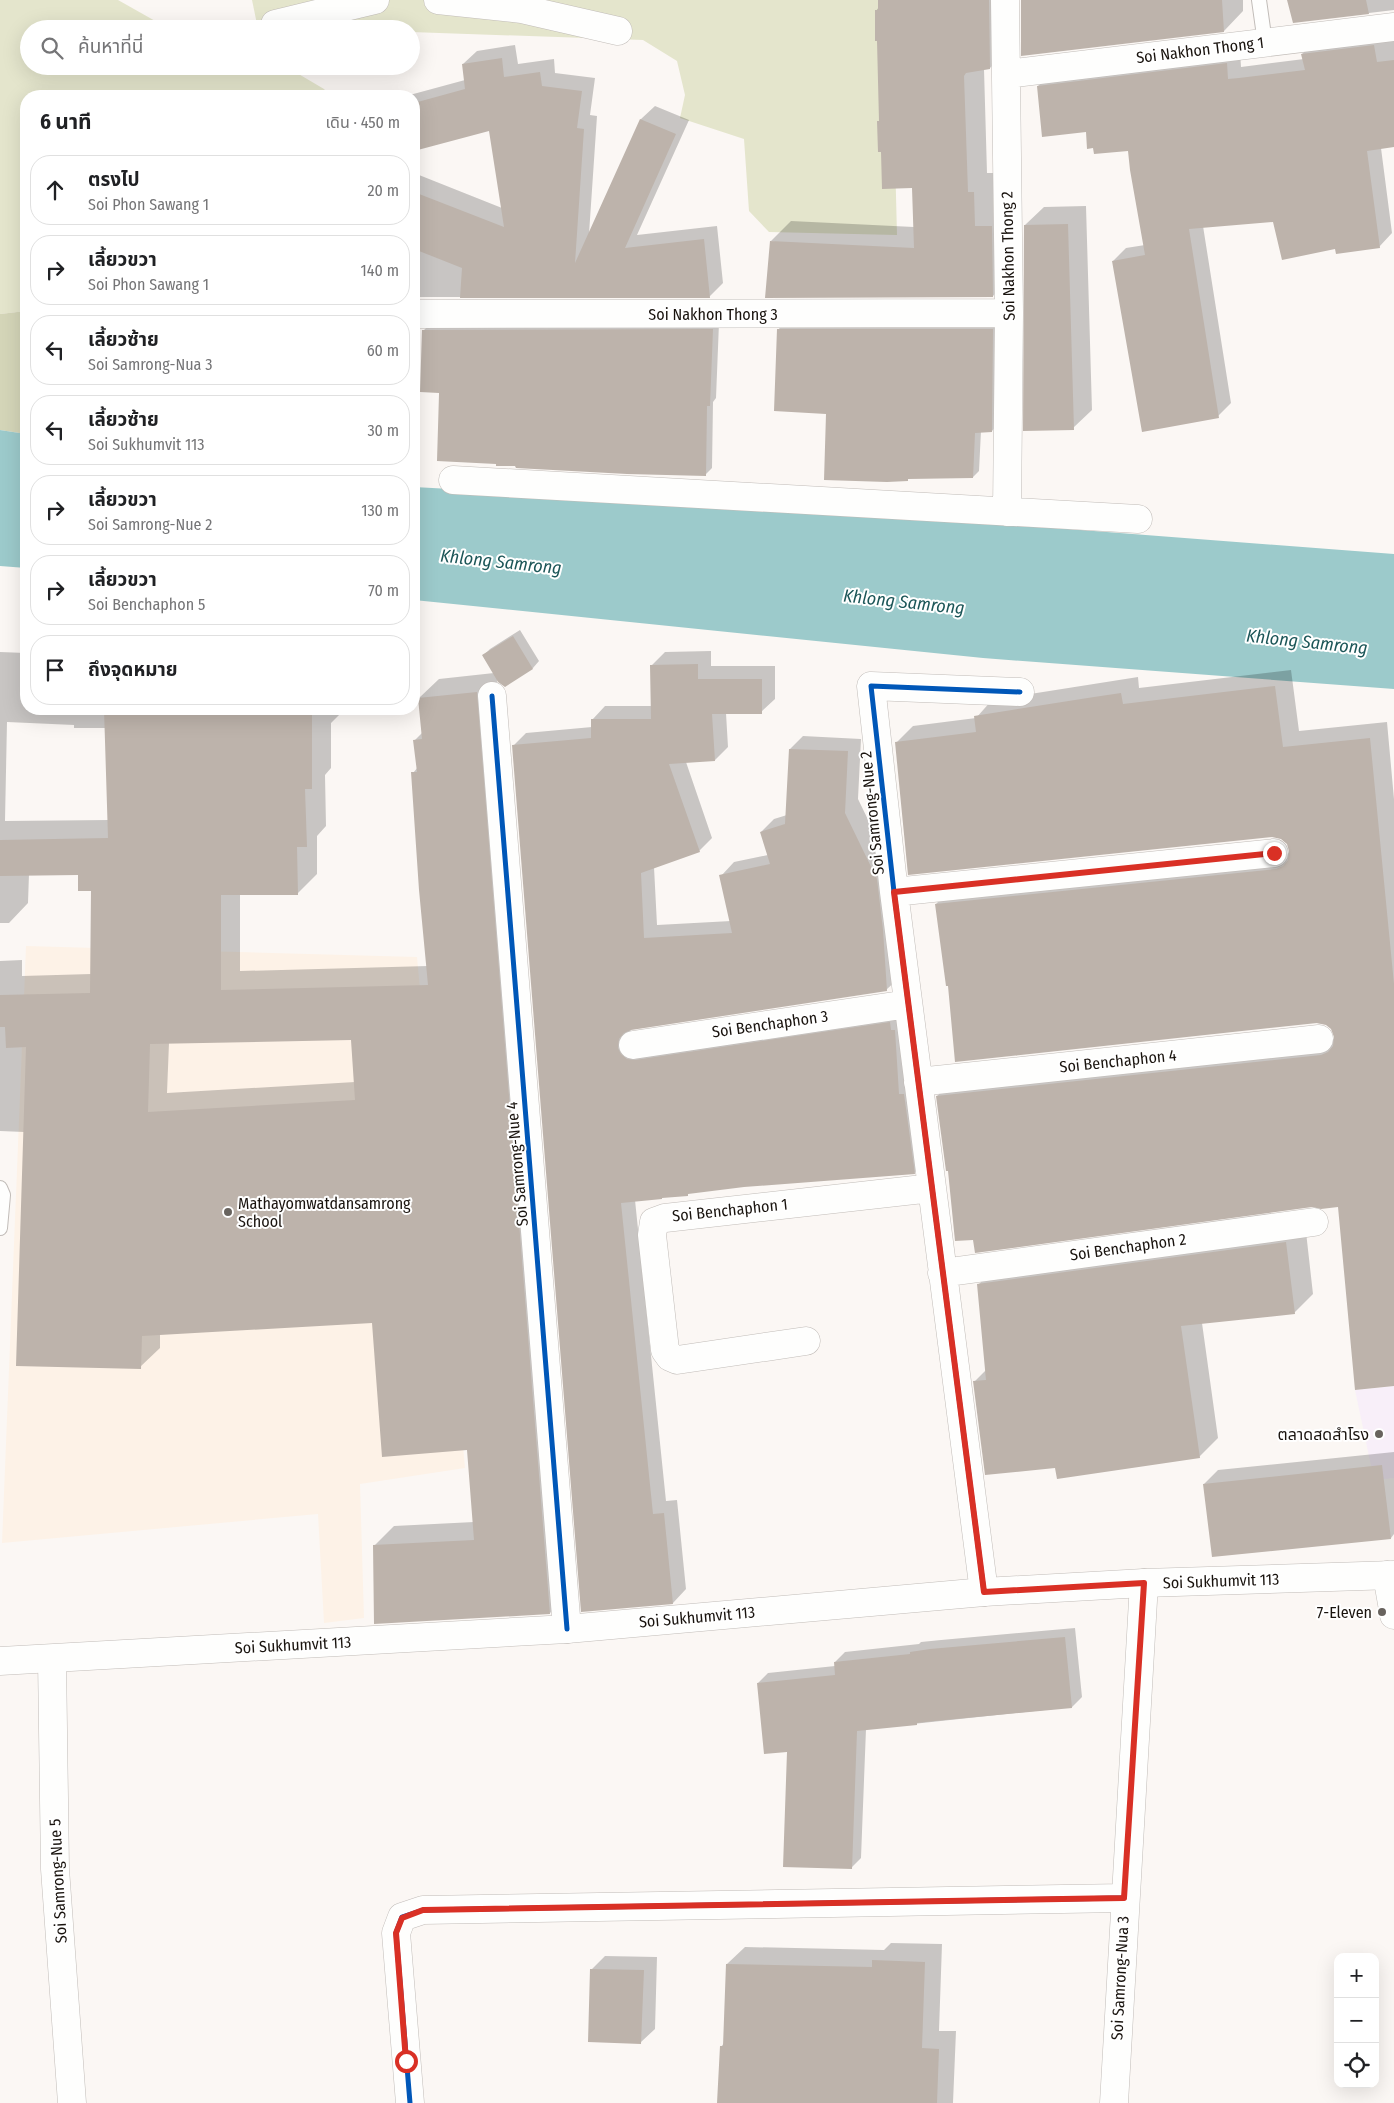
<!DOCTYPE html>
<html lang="th">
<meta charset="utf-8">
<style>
:root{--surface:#fff;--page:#f2f2f2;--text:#202124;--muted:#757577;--line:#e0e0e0}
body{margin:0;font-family:"Fira Sans Condensed","Noto Sans Thai",sans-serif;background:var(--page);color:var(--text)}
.controls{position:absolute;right:15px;bottom:15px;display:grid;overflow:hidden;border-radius:10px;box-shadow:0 5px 20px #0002}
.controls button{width:45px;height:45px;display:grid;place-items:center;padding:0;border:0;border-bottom:1px solid var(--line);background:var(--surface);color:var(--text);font:25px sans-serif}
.stop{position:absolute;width:15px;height:15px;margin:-11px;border:4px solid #d93025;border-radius:50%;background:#fff}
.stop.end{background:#d93025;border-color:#fff;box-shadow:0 1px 5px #0008}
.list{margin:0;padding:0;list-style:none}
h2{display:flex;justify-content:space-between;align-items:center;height:65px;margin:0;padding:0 20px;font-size:21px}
h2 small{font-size:16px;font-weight:400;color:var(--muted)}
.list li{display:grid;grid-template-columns:32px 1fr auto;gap:15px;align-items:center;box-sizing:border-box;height:70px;margin:0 10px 10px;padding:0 10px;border:1px solid var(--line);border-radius:20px}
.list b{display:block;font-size:19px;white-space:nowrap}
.list p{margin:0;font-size:16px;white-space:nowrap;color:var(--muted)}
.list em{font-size:16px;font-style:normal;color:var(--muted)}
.icon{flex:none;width:28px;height:28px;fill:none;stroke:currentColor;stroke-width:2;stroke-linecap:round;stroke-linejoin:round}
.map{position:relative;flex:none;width:1394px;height:2103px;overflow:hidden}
.search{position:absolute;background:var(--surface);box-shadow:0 5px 20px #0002;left:20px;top:20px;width:400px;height:55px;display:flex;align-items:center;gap:12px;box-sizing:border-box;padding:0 18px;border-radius:28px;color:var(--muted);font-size:19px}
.panel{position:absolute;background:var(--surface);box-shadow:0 5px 20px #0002;left:20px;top:90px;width:400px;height:625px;border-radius:20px}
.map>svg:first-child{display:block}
.commercial{fill:#f8eff9}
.built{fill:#fdf2e7}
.green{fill:#e4e5cc}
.forest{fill:#d4d5b8}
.water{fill:#9ccacb}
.shadow{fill:#0003;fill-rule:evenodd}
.building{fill:#bdb3ab;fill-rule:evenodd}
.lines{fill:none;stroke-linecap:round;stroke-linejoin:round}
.lane-casing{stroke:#c1bcb8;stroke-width:16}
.street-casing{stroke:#c1bcb8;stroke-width:29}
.secondary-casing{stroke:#c1bcb8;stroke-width:29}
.lane{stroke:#fefefd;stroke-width:14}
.street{stroke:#fefefd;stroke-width:28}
.secondary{stroke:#fefefd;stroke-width:28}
.cycleway-casing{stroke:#fff;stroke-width:8}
.cycleway{stroke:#0057b8;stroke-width:5}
.route{stroke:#d93025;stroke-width:6}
.poi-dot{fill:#68635e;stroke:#fff;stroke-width:2}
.labels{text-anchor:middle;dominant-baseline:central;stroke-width:4;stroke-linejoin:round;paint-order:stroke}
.street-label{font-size:16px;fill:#19130e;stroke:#fff}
.poi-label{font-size:16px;fill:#19130e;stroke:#fff;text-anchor:end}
.water-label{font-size:18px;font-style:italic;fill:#1c5658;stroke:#fff}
</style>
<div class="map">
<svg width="1394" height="2103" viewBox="0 0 1394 2103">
<rect width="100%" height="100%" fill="#fbf7f4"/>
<path class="commercial" d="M1394 1386V1478L1374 1480 1355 1390Z"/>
<path class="built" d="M26 946 417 957 465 1468 360 1484 364 1618 324 1623 318 1514 2 1543Z"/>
<path class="green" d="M0 0H118L157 22 164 29H29V66H285L324 89 330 96H26V311L0 314Z
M252 0H891L897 235 769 232 749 211 744 139 680 118 685 95 677 61 643 40 411 32V29H258Z"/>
<path class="forest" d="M26 311V434L0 430V314Z"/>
<path class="water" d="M0 430 26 434V568L0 566Z
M414 487 767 506 1394 554V689L983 658 414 600Z"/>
<path class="shadow" d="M879 0H1009L1010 48 990 68 984 69 987 173H993L994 207 1012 276 993 296 771 241 791 221 914 227 913 187 879 40 876 11 879 7Z
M1022 0H1243V11L1224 31Z
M1289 0H1394V10L1294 22Z
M1394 32V146L1381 148 1392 233 1379 247H1336L1274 220 1203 226 1231 403 1218 416 1113 261 1126 248 1145 245 1129 150 1087 130 1038 86 1051 73 1240 51 1241 67 1304 59 1302 54 1315 41Z
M515 45 518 64 554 59 555 73 595 78 590 115 597 116 589 234 641 119 655 106 689 120 637 235 717 226 723 283 709 297H417L415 300 417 308 414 312V173L502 208 490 129 414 149V96H406L465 80 463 64 477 51Z
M1086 206 1092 410 1073 428 1025 225 1044 207Z
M719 323 716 398 713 402 712 468 705 475 440 391 424 330 430 324Z
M784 323H999L998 424 992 431H981L979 471 973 477 828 413 778 330Z
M520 630 539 661 533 668 505 685 497 680 569 1594 550 1613 374 1546 394 1526 474 1522 468 1449 373 1322 160 1334V1348L140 1367 24 1132 0 1131V961L22 960V976L91 974 92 889 80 874H29L28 903 9 923H0V652L26 653V709H345L331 723V768L325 775 326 826 317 836V874L297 894H240V971L428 966 413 773 418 767 415 740 423 732 419 698 439 679 494 673 483 656 490 649ZM7 722 74 725V728H106L109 820 5 821ZM352 1038 355 1082 167 1093 169 1043Z
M711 651V666H775V699L761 712 726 713 728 747 715 760 686 762 712 838 699 851 654 867 657 925 731 921 721 876 734 862 768 855 761 832 774 819 787 815 790 749 803 736 861 739 858 799 890 865 900 977 886 990 631 1028 630 1034 903 1010 927 1160 914 1173 744 1186 635 1200 666 1501 677 1500 686 1589 673 1603 582 1611 513 746 526 733 592 727V720L605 706H652V665L665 652Z
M1291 670 1299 731 1387 722 1394 799V1385L1339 1205H1312L974 1239 949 1170 937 1096 954 1080 1335 1039 1332 1029 1326 1024 949 985 936 904 953 887 1290 853 1288 844 1281 838 896 743 913 726 976 718 992 700 1138 677 1139 688Z
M1305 1223 1313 1294 1294 1313 1202 1323 1218 1438 1199 1457 1056 1467 974 1382 987 1369 979 1284 998 1266Z
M1394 1452V1534L1391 1538 1204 1484 1218 1470Z
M1075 1628 1082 1697 1072 1707 866 1729 861 1858 851 1868 788 1751 758 1683 768 1673 835 1666V1662L845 1652 919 1644 921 1642 941 1640Z
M891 1943 942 1944 939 2031H956L953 2103H719L721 2047 724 2043 727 1964 745 1947 884 1950Z
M605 1956 657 1957 655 2029 641 2042 592 1969Z"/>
<path class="building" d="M878 0H989L990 69 966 73 964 76 968 192H974L975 226H992L993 297 765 298 770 241 914 248 912 188 882 189 881 152H878L877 121H879L877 41H875V10H878Z
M1021 0H1222L1224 32 1021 56Z
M1287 0H1366L1369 14 1293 23Z
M1374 45 1377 62 1394 60V147L1367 151 1380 248 1336 254 1335 249 1282 260 1273 222 1189 229 1219 418 1142 432 1112 261 1145 255 1130 170 1128 151 1094 154 1093 148 1087 149 1086 132 1042 137 1037 86 1227 63 1228 79 1239 78 1305 70 1301 54Z
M502 58 504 77 540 72 542 86 582 91 577 128 584 129 575 263 640 119 676 134 625 248 704 239 710 298H460L462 268 414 249V192L504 227 489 131 414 151V103L465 89 462 64Z
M1068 224 1074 430 1023 431 1024 225Z
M713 329 710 406H707L706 476 627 474 516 468 515 466H496V464L437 461 439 394V393L420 392 422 330Z
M777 329H993L992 432 975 433 973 478 908 479V481L887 482 824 480 826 414 774 411Z
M513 636 533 669 505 687 498 682 482 655Z
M698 664V679H762V714H712L715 761 669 764 700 852 641 873 644 938 732 933 719 875 770 864 760 832 785 824 789 749 848 751 845 813 877 879 883 930 887 991 631 1030 624 1033 619 1039 618 1048 621 1054 627 1059 635 1060 890 1022 891 1030H895L899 1094H904L915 1174 744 1187 688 1194V1196L662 1198V1199L621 1203 653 1514 664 1513 673 1604 581 1612 512 745 591 738V719H651L650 665Z
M1275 686 1283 747 1370 738 1394 984V1386L1355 1390 1338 1207 1321 1209 1312 1207 975 1253 973 1240 955 1241 948 1171H946L936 1096 1321 1055 1328 1052 1333 1046 1334 1037 1331 1029 1326 1025 1317 1023 955 1062 948 986H946L935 904 1276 869 1283 866 1288 860 1289 851 1287 844 1281 839 1272 837 908 875 895 742 976 732 974 716 1094 697 1121 693 1123 704Z
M477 692 550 1614 374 1624 373 1545 474 1540 467 1450 382 1457 372 1323 142 1336 141 1369 16 1366 26 1047 6 1048 5 1027H0V995L90 993 91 891H78V875L0 876V840L108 838 104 709H312V789H305L307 847H297L298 895H221V990L428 985 419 890 411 772H417L413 740 422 739 418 698ZM351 1040 355 1100 148 1112 150 1044Z
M1286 1242 1295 1314 1181 1326 1200 1458 1057 1479 1055 1468 985 1475 973 1381 986 1380 977 1284Z
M1382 1465 1391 1539 1212 1557 1203 1484Z
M1065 1637 1072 1708 935 1721 917 1723V1725L857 1731 852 1869 783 1867 787 1752 764 1754 757 1683 835 1675 834 1662 910 1654V1652L930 1649Z
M872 1960 925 1962 922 2048 939 2049 937 2103H717L720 2046H723L726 1964 872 1967Z
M590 1969 644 1970 641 2044 588 2042Z"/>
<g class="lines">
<g class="lane-casing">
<path id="lane" d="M1259 0 1265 43
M0 1188 3 1195 0 1228"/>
</g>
<g class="street-casing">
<path id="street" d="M438 0 522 9 618 31
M1005 0 1009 313 1007 512
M275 24 375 0
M1006 74 1394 27
M417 314 1009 313
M453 480 1138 519
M492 696 567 1629
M894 892 1274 853
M633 1045 908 1004
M918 1082 1319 1039
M942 1273 1314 1222
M806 1341 677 1360 670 1357 665 1350 652 1235 654 1222 665 1218 932 1188
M1387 1575 1394 1615
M984 1592 894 892 871 686 1020 692
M52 1659 55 1869 72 2103
M410 2103 396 1933 402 1917 423 1910 1124 1898
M1114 2103 1144 1583"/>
</g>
<g class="secondary-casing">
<path id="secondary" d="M0 1661 567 1629 984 1592 1144 1583 1394 1575"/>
</g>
<use href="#lane" class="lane"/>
<use href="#street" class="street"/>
<use href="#secondary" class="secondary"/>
<g class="cycleway-casing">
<path id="cycleway" d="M492 696 567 1629
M984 1592 894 892 871 686 1020 692
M410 2103 396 1933 402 1917 423 1910 1124 1898"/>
</g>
<use href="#cycleway" class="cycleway"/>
</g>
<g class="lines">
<path class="route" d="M406 2061 396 1933 402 1918 423 1910 1124 1898 1144 1583 984 1592 894 892 1274 853"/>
</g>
<g class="poi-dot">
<circle cx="228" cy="1212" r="5"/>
<circle cx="1379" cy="1434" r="5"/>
<circle cx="1382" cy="1612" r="5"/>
</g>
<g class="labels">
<g class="street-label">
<text transform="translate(1200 50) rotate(-7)">Soi Nakhon Thong 1</text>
<text transform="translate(1008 256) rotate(-91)">Soi Nakhon Thong 2</text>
<text x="713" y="314">Soi Nakhon Thong 3</text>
<text transform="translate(872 813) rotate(-96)">Soi Samrong-Nue 2</text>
<text transform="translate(770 1024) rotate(-8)">Soi Benchaphon 3</text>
<text transform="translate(1118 1061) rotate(-6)">Soi Benchaphon 4</text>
<text transform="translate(517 1164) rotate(-95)">Soi Samrong-Nue 4</text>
<text transform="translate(730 1210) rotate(-6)">Soi Benchaphon 1</text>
<text transform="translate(1128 1247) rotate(-8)">Soi Benchaphon 2</text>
<text transform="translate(1221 1581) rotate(-2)">Soi Sukhumvit 113</text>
<text transform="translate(697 1617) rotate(-5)">Soi Sukhumvit 113</text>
<text transform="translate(293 1645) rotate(-3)">Soi Sukhumvit 113</text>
<text transform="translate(58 1881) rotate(-93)">Soi Samrong-Nue 5</text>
<text transform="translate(1120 1978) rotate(-87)">Soi Samrong-Nua 3</text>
</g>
<g class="poi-label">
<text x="238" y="1203" text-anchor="start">Mathayomwatdansamrong<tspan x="238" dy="18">School</tspan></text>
<text x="1369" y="1434">ตลาดสดสำโรง</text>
<text x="1372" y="1612">7-Eleven</text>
</g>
<g class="water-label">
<text transform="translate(501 562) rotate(6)">Khlong Samrong</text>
<text transform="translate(904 602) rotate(6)">Khlong Samrong</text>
<text transform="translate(1307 642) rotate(6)">Khlong Samrong</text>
</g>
</g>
</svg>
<div class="controls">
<button>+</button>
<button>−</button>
<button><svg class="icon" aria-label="locate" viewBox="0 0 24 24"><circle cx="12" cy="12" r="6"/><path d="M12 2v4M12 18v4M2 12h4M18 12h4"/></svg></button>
</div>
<div class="stop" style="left:406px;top:2061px"></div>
<div class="stop end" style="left:1274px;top:853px"></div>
<div class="search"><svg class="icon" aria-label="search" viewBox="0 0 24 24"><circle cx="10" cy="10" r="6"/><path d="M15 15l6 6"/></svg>ค้นหาที่นี่</div>
<section class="panel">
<h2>6 นาที<small>เดิน · 450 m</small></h2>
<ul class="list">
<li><svg class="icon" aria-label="ahead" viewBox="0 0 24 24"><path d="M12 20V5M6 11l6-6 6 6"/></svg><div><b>ตรงไป</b><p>Soi Phon Sawang 1</p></div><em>20 m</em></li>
<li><svg class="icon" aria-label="right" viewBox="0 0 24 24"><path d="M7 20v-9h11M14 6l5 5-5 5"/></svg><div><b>เลี้ยวขวา</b><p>Soi Phon Sawang 1</p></div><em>140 m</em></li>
<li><svg class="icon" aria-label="left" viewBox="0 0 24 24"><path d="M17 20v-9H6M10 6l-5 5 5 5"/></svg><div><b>เลี้ยวซ้าย</b><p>Soi Samrong-Nua 3</p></div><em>60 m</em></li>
<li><svg class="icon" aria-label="left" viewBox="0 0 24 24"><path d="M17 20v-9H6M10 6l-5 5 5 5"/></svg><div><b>เลี้ยวซ้าย</b><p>Soi Sukhumvit 113</p></div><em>30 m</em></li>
<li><svg class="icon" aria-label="right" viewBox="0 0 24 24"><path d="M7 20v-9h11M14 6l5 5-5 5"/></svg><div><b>เลี้ยวขวา</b><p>Soi Samrong-Nue 2</p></div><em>130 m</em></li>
<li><svg class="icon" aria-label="right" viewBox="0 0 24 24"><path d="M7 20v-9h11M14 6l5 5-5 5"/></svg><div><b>เลี้ยวขวา</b><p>Soi Benchaphon 5</p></div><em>70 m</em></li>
<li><svg class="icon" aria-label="arrive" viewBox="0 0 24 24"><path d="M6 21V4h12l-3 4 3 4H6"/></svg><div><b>ถึงจุดหมาย</b></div></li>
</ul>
</section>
</div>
